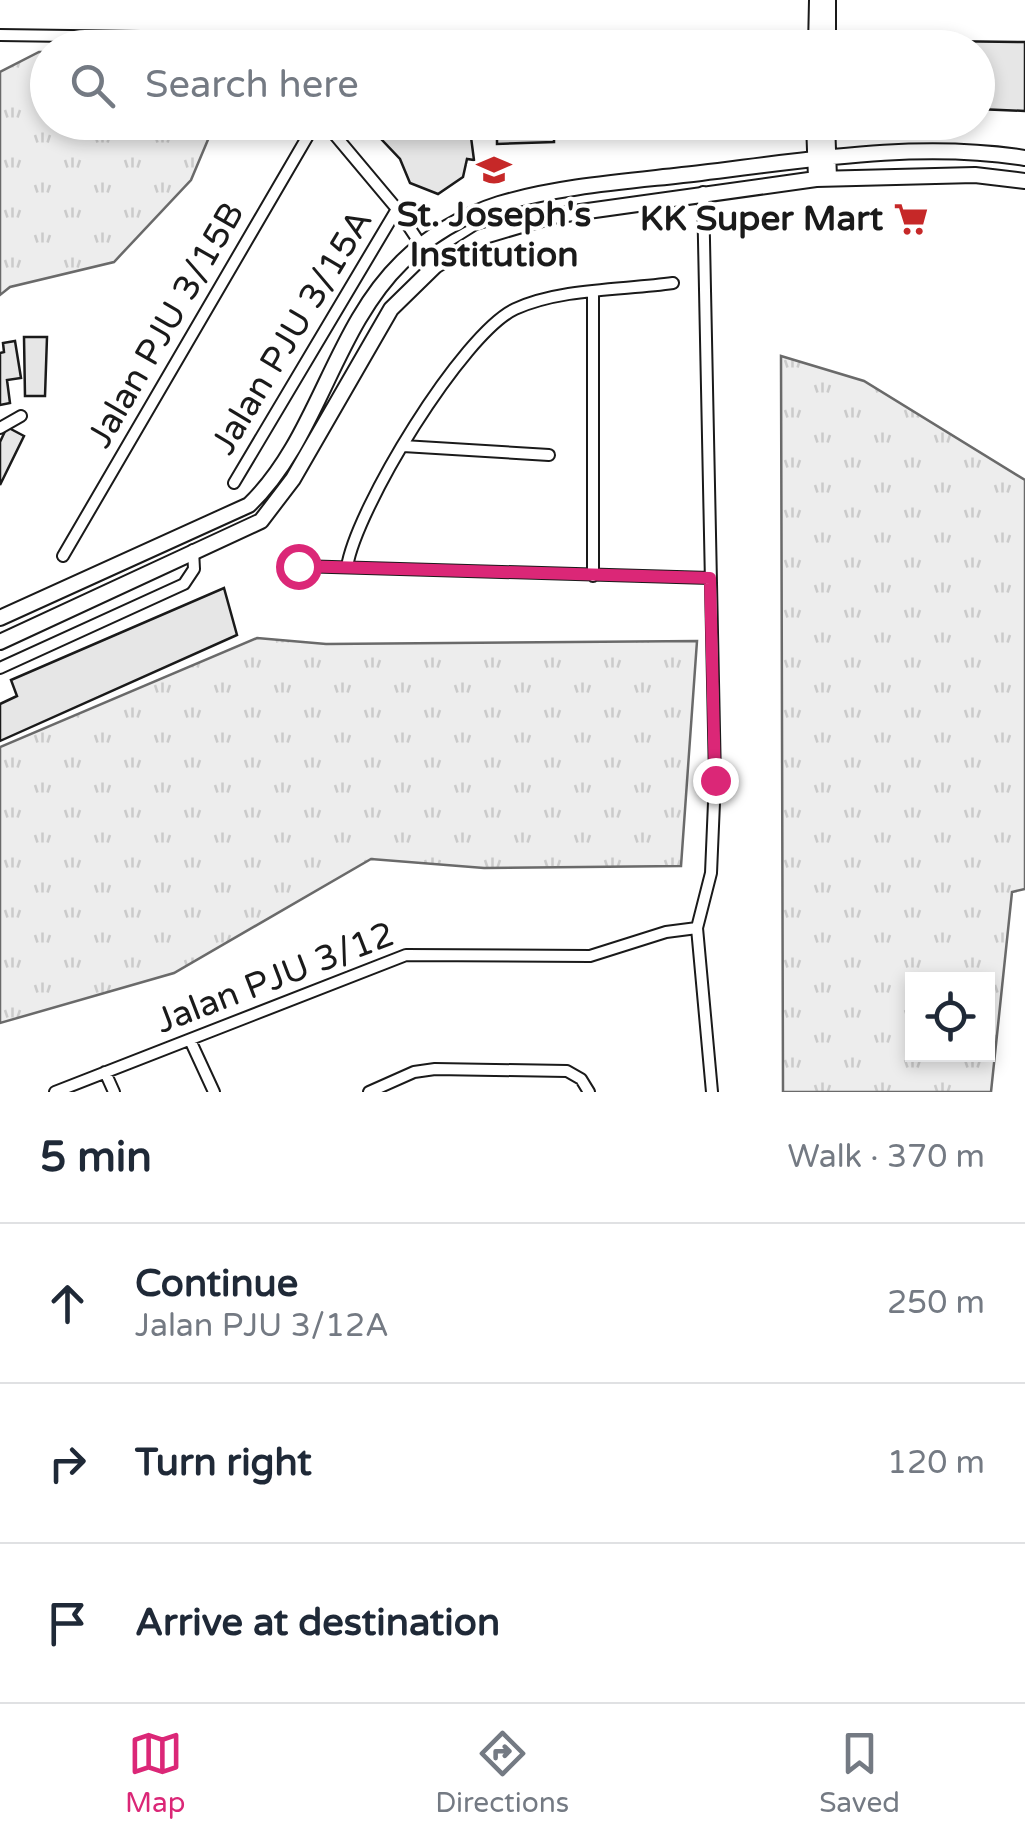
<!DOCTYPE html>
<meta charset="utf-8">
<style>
:root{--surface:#fff;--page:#f6f6f7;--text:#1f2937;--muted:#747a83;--line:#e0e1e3;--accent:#db2777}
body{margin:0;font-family:"Varela Round",sans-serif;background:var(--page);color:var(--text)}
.controls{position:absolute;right:30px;bottom:30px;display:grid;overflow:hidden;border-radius:0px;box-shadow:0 5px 15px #0003}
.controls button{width:90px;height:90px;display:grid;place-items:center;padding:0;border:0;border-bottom:2px solid var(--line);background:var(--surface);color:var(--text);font:50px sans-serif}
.stop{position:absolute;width:30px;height:30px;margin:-22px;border:8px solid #db2777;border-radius:50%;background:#fff}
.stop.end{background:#db2777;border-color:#fff;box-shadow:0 2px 10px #0008}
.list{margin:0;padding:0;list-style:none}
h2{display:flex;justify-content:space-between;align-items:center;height:130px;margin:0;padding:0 40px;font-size:42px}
h2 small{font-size:32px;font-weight:400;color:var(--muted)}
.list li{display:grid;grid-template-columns:65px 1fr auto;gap:30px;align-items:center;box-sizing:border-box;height:160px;padding:0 40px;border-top:2px solid var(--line)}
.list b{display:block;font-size:38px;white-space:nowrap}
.list p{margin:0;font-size:32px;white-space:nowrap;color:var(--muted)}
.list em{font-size:32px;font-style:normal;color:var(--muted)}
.icon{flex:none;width:55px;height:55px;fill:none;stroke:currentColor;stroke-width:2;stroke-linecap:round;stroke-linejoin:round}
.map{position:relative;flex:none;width:1025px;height:1092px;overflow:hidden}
.search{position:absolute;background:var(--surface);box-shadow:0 5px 15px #0003;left:30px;right:30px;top:30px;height:110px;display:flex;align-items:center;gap:25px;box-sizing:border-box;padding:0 35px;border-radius:55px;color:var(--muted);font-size:38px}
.sheet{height:610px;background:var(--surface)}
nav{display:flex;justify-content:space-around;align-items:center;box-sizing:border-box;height:140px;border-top:2px solid var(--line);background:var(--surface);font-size:28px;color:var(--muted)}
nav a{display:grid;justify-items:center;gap:5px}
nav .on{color:var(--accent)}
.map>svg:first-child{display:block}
.grass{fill:url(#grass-tufts);stroke:#6a6a6a;stroke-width:2.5;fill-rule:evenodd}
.built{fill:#ededed;stroke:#6a6a6a;stroke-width:2.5}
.building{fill:#e6e6e6;stroke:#1a1a1a;stroke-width:2.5}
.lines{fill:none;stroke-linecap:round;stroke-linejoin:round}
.street-casing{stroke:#1a1a1a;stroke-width:14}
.secondary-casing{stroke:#1a1a1a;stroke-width:18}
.street{stroke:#fff;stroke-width:10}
.secondary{stroke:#fff;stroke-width:14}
.route{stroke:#db2777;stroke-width:12}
.labels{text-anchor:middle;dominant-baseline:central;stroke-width:8;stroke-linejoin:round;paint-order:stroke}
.poi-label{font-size:35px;font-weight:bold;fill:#1a1a1a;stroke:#fff}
.street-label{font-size:35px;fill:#1a1a1a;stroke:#fff}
</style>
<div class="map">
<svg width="1025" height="1092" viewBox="0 0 1025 1092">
<defs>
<pattern id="grass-tufts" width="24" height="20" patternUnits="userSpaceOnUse" patternTransform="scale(2.5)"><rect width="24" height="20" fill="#ededed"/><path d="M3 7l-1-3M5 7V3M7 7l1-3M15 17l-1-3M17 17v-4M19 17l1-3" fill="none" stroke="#cbcbcb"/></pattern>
</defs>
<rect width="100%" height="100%" fill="#fff"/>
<path class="grass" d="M39 52H47L48 122 215 123 191 180 114 262 10 287 0 295V72Z
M781 356 864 381 1025 480V889L1012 892 991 1092H783ZM988 979V1054H912V979Z
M257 638 326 644 697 641 681 866 484 868 371 859 174 973 0 1023V747Z"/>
<path class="built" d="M611 123H774V136L612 137Z"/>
<path class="building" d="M555 39V48H343V42Z
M859 40 1025 42V111L978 109V48H858Z
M469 122 474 160 467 159 463 177 438 194 410 183 400 159 365 122Z
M497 122H554V142L497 144Z
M24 337H47L45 396H25Z
M15 341 21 378 7 380 10 403 0 405V353L4 352 3 343Z
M7 427 24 436 0 485V442Z
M224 588 237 635 0 741V704L17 696 11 680Z"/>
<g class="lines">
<g class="street-casing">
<path id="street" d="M0 35 211 38 242 48
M324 122 397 209 435 266
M703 192 715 779 711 873 697 928 712 1092
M0 428 21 416
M403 446 549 455
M234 483 397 209
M63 556 316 122
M298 566 710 578
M347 567C356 509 462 334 515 309 561 288 624 290 673 283
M593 576V294
M0 668 184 584 194 569 193 550
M190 1040 214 1092
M105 1072 114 1092
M55 1092 406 955 590 956 666 932 697 928
M369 1092 414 1072 435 1069 567 1071 581 1079 589 1092"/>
</g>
<g class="secondary-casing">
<path id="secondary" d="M816 48 817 0
M828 48V0
M814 122 816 179
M827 122 829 178
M0 618 249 505C318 439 333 329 402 262 427 237 464 215 499 204 563 185 634 181 701 173 807 160 918 141 1025 158
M0 642 261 521 293 479 391 309 435 266 481 237 552 216 816 179 975 175 1025 181"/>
</g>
<use href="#street" class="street"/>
<use href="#secondary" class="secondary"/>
</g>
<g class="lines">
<path class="route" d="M298 566 710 578 715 780"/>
</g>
<defs>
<g id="school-bare" transform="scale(2.7)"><path d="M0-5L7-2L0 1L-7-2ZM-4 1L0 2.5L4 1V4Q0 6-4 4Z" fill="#c62828" stroke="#fff" stroke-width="2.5" paint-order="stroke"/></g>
<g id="supermarket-bare" transform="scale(2.7)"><path d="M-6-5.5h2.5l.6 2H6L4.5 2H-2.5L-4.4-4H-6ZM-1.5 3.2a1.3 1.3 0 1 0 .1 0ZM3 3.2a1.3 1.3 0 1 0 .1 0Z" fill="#c62828" stroke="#fff" stroke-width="2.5" paint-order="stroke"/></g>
</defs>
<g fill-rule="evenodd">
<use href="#school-bare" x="494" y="170"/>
<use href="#supermarket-bare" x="911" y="219"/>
</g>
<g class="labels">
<g class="poi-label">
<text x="494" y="215">St. Joseph's<tspan x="494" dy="40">Institution</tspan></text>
<text x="883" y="219" text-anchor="end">KK Super Mart</text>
</g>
<g class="street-label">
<text transform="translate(166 325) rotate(-60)">Jalan PJU 3/15B</text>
<text transform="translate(292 332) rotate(-59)">Jalan PJU 3/15A</text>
<text transform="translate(275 978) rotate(-21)">Jalan PJU 3/12</text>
</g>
</g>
</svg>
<div class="controls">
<button><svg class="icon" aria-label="locate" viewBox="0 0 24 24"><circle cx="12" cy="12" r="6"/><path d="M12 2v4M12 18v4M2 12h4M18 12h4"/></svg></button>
</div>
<div class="stop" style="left:298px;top:566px"></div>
<div class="stop end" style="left:715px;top:780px"></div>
<div class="search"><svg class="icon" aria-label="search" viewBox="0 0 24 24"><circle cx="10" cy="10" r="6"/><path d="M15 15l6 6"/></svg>Search here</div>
</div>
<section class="sheet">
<h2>5 min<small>Walk · 370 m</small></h2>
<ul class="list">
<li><svg class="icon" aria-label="ahead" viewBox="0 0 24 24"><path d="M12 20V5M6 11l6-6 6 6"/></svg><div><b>Continue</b><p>Jalan PJU 3/12A</p></div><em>250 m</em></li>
<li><svg class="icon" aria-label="right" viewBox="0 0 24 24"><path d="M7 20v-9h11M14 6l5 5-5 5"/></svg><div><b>Turn right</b></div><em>120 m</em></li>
<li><svg class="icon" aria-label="arrive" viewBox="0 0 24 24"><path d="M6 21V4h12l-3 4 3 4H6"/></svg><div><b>Arrive at destination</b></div></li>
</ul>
</section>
<nav>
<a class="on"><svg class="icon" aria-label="map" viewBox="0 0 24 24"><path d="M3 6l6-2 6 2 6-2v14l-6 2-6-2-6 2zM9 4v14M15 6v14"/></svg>Map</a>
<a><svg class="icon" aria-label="directions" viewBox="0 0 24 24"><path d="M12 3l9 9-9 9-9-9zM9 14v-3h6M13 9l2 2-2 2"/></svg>Directions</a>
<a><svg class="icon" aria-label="saved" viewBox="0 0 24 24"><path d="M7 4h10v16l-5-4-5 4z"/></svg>Saved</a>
</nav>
